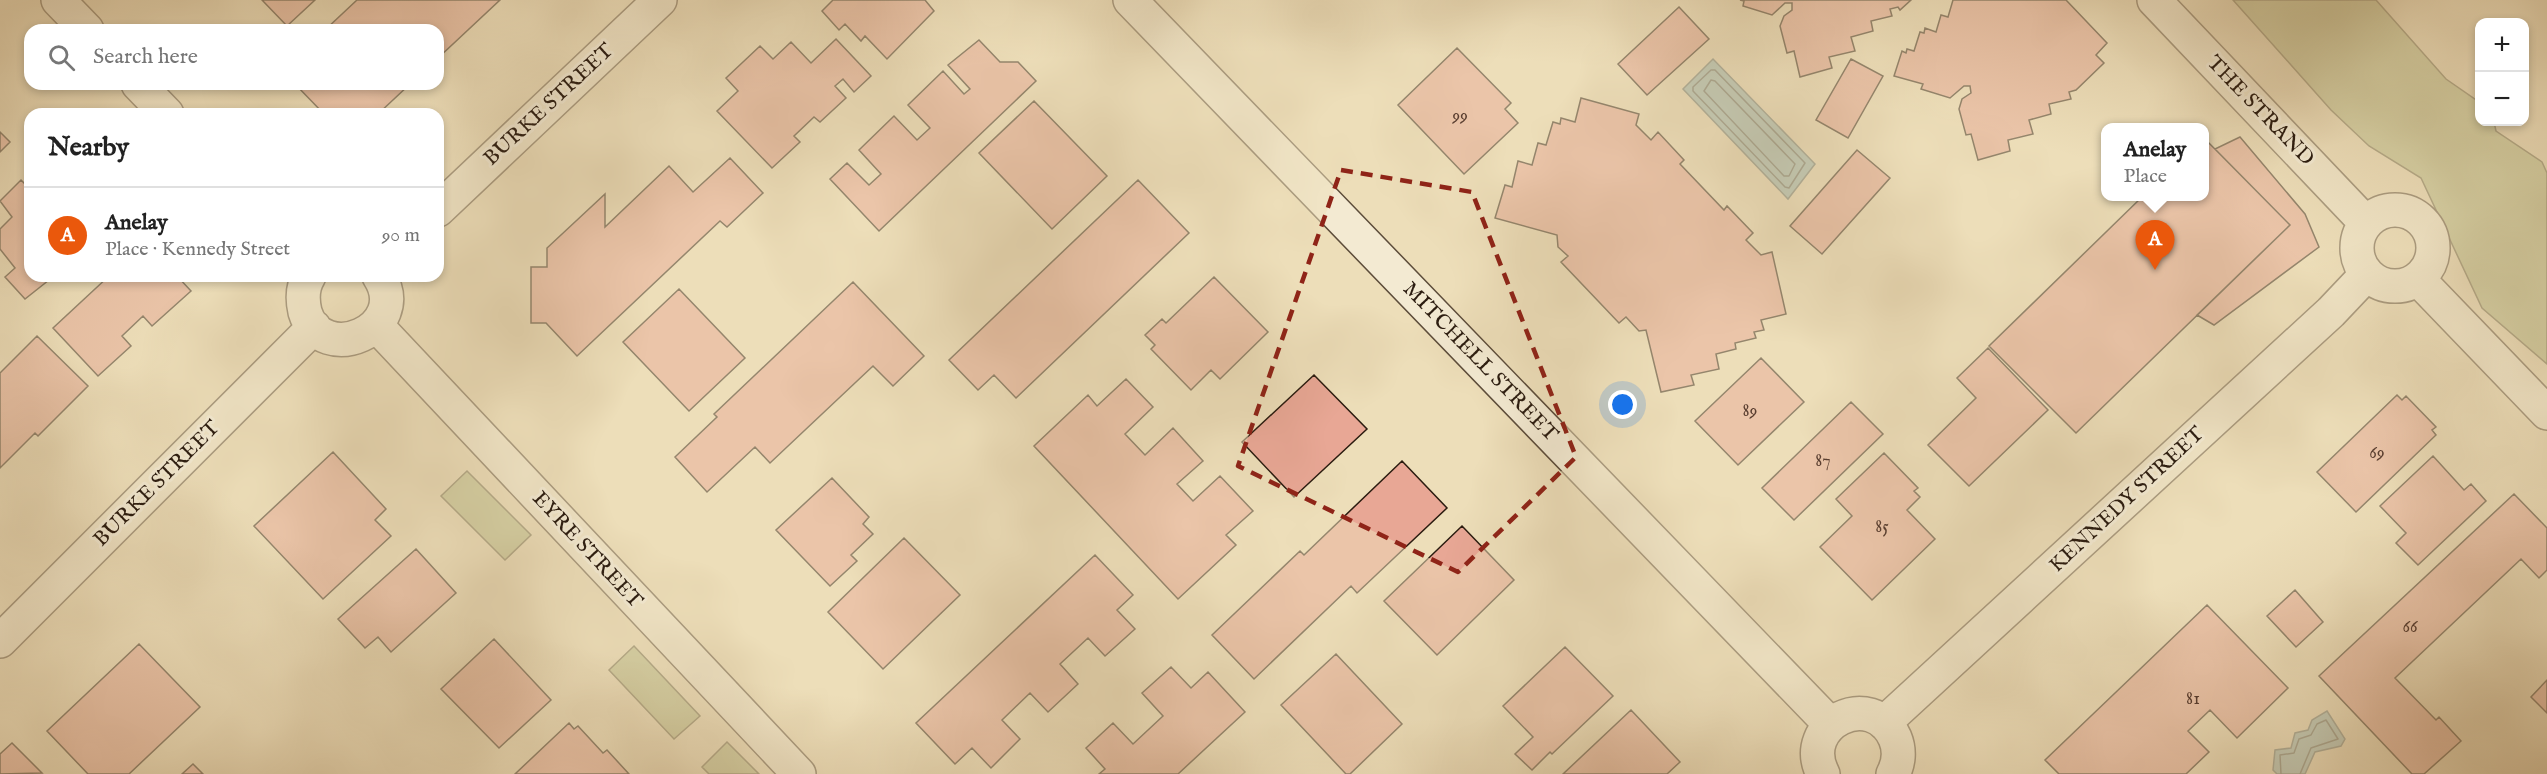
<!DOCTYPE html>
<meta charset="utf-8">
<style>
:root{--surface:#fff;--page:#f2f2f2;--text:#222;--muted:#767676;--line:#e0e0e0;--accent:#ea580c}
body{margin:0;font-family:"IM FELL English",serif;background:var(--page);color:var(--text)}
.controls{position:absolute;right:18px;top:18px;display:grid;overflow:hidden;border-radius:12px;box-shadow:0 3px 9px #0003}
.controls button{width:54px;height:54px;display:grid;place-items:center;padding:0;border:0;border-bottom:2px solid var(--line);background:var(--surface);color:var(--text);font:30px sans-serif}
.you{position:absolute;left:1623px;top:405px;width:21px;height:21px;margin:-15px;border:4px solid #fff;border-radius:50%;background:#1a73e8;box-shadow:0 0 0 9px #1a73e833}
.badge{display:grid;place-items:center;width:39px;height:39px;border-radius:50%;background:var(--accent);color:#fff;font-size:20px;font-weight:700}
.pin{position:absolute;translate:-50% -50px;filter:drop-shadow(0 2px 3px #0008)}
.pin::after{content:'';position:absolute;top:32px;width:21px;height:18px;background:inherit;clip-path:polygon(0 0,100% 0,50% 100%)}
.popup{position:absolute;left:2101px;top:123px;width:108px;height:78px;box-sizing:border-box;display:grid;place-content:center;border-radius:12px;background:var(--surface);filter:drop-shadow(0 2px 4px #0005);font-size:20px;white-space:nowrap;color:var(--muted)}
.popup b{font-size:22px;color:var(--text)}
.popup::after{content:'';position:absolute;left:50%;top:100%;margin-left:-12px;border:12px solid transparent;border-top-color:var(--surface)}
.list{margin:0;padding:0;list-style:none}
h2{display:flex;justify-content:space-between;align-items:center;height:78px;margin:0;padding:0 24px;font-size:26px}
h2 small{font-size:20px;font-weight:400;color:var(--muted)}
.list li{display:grid;grid-template-columns:39px 1fr auto;gap:18px;align-items:center;box-sizing:border-box;height:96px;padding:0 24px;border-top:2px solid var(--line)}
.list b{display:block;font-size:22px;white-space:nowrap}
.list p{margin:0;font-size:20px;white-space:nowrap;color:var(--muted)}
.list em{font-size:20px;font-style:normal;color:var(--muted)}
.icon{flex:none;width:33px;height:33px;fill:none;stroke:currentColor;stroke-width:2;stroke-linecap:round;stroke-linejoin:round}
.map{position:relative;flex:none;width:2547px;height:774px;overflow:hidden}
.search{position:absolute;background:var(--surface);box-shadow:0 3px 9px #0003;left:24px;top:24px;width:420px;height:66px;display:flex;align-items:center;gap:15px;box-sizing:border-box;padding:0 21px;border-radius:18px;color:var(--muted);font-size:22px}
.panel{position:absolute;background:var(--surface);box-shadow:0 3px 9px #0003;left:24px;top:108px;width:420px;height:174px;border-radius:18px}
.map>svg:first-child{display:block}
.green{fill:#bcc08c;stroke:#746e4e;stroke-width:1.5}
.water{fill:#9bbbb7;stroke:#6e7b74;stroke-width:1.5}
.lines{fill:none;stroke-linecap:round;stroke-linejoin:round}
.shore{stroke:#636c64;stroke-width:1.5}
.building{fill:#e8a795;stroke:#2b1c10;stroke-width:1.5}
.street-casing{stroke:#5c4c3a;stroke-width:36}
.street{stroke:#f3ead2;stroke-width:33}
.marked{fill:none;stroke:#8f2418;stroke-width:4.5;stroke-dasharray:12 8;stroke-linejoin:round}
.labels{text-anchor:middle;dominant-baseline:central;stroke-width:6;stroke-linejoin:round;paint-order:stroke}
.number-label{font-size:18px;fill:#5a3f31}
.street-label{font-size:21px;fill:#2b1c10;stroke:#f3ead2}
</style>
<div class="map">
<svg width="2547" height="774" viewBox="0 0 2547 774">
<rect width="100%" height="100%" fill="#eddeb9"/>
<filter id="stains"><feTurbulence type="fractalNoise" baseFrequency=".00333" numOctaves="4"/><feColorMatrix values="0 0 0 0 .2 0 0 0 0 .09 0 0 0 0 .02 0 0 0 .5 -.17"/></filter>
<radialGradient id="worn" r=".72"><stop offset=".6" stop-color="#630" stop-opacity="0"/><stop offset="1" stop-color="#630" stop-opacity=".3"/></radialGradient>
<path class="green" d="M2233 0H2376L2446 79 2479 102 2480 122H2494L2496 131 2542 162 2547 173V364L2482 308 2421 178 2369 146 2331 110Z
M467 471 531 535 505 560 441 496Z
M634 646 700 716 674 739 609 670Z
M727 742 759 774H709L702 767Z"/>
<path class="water" d="M1713 59 1815 164 1788 199 1683 89Z
M2327 711 2345 739 2341 746 2315 752 2305 774H2277L2273 770 2275 750 2291 748 2295 733 2308 730 2312 720Z"/>
<g class="lines">
<path class="shore" d="M1711 70H1715L1805 163 1789 188 1785 187 1693 91V87Z
M1711 80 1715 81 1795 164 1789 176H1784L1704 91Z
M2281 774 2280 755 2294 753 2299 739 2311 735 2317 724 2326 720 2338 739 2311 748 2300 774"/>
</g>
<path class="building" d="M262 0H315L287 26Z
M357 0H500L438 58V30H325Z
M833 0H925L934 11 887 59 865 36 861 41 845 24 839 30 822 11Z
M1740 0H1911L1900 10 1898 7 1890 9 1892 16 1871 21 1873 31 1851 37 1855 51 1829 57 1832 68 1800 77 1794 51 1787 53 1780 26 1784 16 1792 10V3H1785L1772 15 1743 6 1744 1Z
M1953 0H2066L2107 43 2096 55 2104 63 2076 90 2069 92 2071 99 2049 104 2051 114 2029 120 2033 134 2008 140 2010 151 1978 160 1971 134 1966 135 1959 109 1962 99 1971 93 1970 86H1964L1950 98 1921 89 1923 84 1894 76 1902 51 1906 53 1907 49 1914 51 1920 32 1924 33 1925 28 1936 32 1941 15 1948 17Z
M1679 7 1709 39 1647 95 1618 64Z
M836 39 871 76 854 92 843 79 835 86 846 98 820 122 814 117 794 136 800 142 772 168 717 111 738 91 726 78 760 46 773 59 791 42 811 63Z
M979 40 1000 62H1018L1036 81 879 231 830 179 847 163 869 185 881 174 859 150 894 116 917 140 930 128 908 105 943 71 964 94 970 89 948 65Z
M1457 48 1511 103 1505 109 1518 123 1464 174 1398 105Z
M1851 59 1883 76 1848 138 1816 120Z
M295 84H410L378 114H324Z
M1581 98 1639 114 1636 125 1651 140 1658 132 1684 160 1680 164 1724 210 1727 206 1753 233 1746 240 1761 255 1772 252 1786 314 1761 320 1764 330 1754 332 1756 338 1735 343 1736 349 1716 354 1719 369 1691 375 1694 385 1661 392 1646 330 1639 331 1626 317 1619 323 1561 262 1568 256 1558 247 1557 235 1495 218 1505 185 1512 187 1518 161 1532 165 1538 143 1546 145 1553 122 1560 124 1561 118 1575 122Z
M1034 101 1107 176 1052 229 979 153Z
M0 132 10 142 0 152Z
M2240 137 2305 214 2319 247 2214 325 2197 315 2290 225 2215 149Z
M2204 138 2290 225 2076 433 1989 346 2143 196H2204Z
M1857 150 1890 178 1822 254 1790 226Z
M730 158 763 193 727 227 720 221 577 356 546 323H531V267H547V248L605 194V227L669 166 693 192Z
M21 180 30 189V276H54L25 299 5 277 15 268 0 249V229L12 217 0 201Z
M1138 180 1189 233 1016 398 994 375 978 390 949 360Z
M109 276H177L191 291 152 326 143 316 122 336 131 346 98 376 53 328Z
M1214 277 1268 332 1220 379 1211 370 1191 390 1151 349 1155 345 1145 335 1162 319 1166 323Z
M853 282 924 356 893 386 873 366 770 463 755 447 707 492 675 457 717 417 714 414Z
M679 289 745 358 689 411 623 342Z
M37 336 88 386 38 436 35 433 0 468V373Z
M1988 348 2048 410 1969 486 1928 445 1976 398 1957 378Z
M1761 358 1804 402 1738 465 1695 421Z
M1314 375 1367 429 1294 497 1242 442Z
M1126 379 1153 407 1125 434 1145 455 1173 428 1203 461 1177 484 1193 501 1220 476 1253 511 1226 535 1236 545 1178 599 1034 446 1088 395 1097 406Z
M2397 395 2402 400 2406 396 2436 427 2432 430 2436 435 2356 512 2317 472Z
M1851 402 1883 434 1794 520 1762 488Z
M333 452 386 509 375 520 391 536 323 599 254 526Z
M1884 453 1918 488 1914 491 1920 497 1907 510 1935 539 1872 600 1820 547 1852 516 1836 499Z
M2433 456 2464 490 2471 484 2486 501 2418 565 2396 543 2406 533 2380 506Z
M1402 461 1447 508 1357 593 1351 586 1254 679 1212 635 1300 551 1304 555Z
M832 478 869 517 863 524 873 534 851 555 857 561 830 586 776 530Z
M2514 494 2547 528V570L2539 578 2521 559 2395 678 2436 720 2439 717 2461 741 2424 774H2412L2319 676Z
M1462 526 1514 580 1437 655 1384 601Z
M904 538 960 595 883 669 828 612Z
M416 549 456 593 391 652 378 637 365 648 338 619Z
M1095 555 1133 595 1117 610 1135 629 1105 656 1088 638 1060 664 1078 684 1048 712 1030 693 1002 720 1020 739 991 768 972 748 955 764 916 723Z
M2295 590 2323 622 2296 647 2267 616Z
M2207 605 2288 688 2237 738 2210 710 2188 731 2209 752 2186 774H2059L2045 760Z
M494 639 551 700 499 748 441 689Z
M139 644 200 707 129 774H88L47 731Z
M1565 647 1613 696 1552 754 1550 752 1532 770 1515 754 1533 737 1503 706Z
M1336 654 1402 724 1350 774H1346L1281 705Z
M1171 667 1191 688 1208 672 1245 712 1178 774H1099L1105 769 1086 748 1113 723 1133 744 1163 716 1142 693Z
M2547 680V713L2531 697Z
M1631 710 1680 762 1667 774H1563Z
M569 723 574 729 578 726 603 753 607 750 629 774H515Z
M12 743 42 773 0 774V754Z
M193 764 203 774H182Z"/>
<g class="lines">
<g class="street-casing">
<path id="street" d="M58 0 87 30
M1130 0 1830 724
M2154 0 2366 223
M138 84 167 114
M2357 248a38 38 0 1 1 76 0a38 38 0 1 1-76 0Z
M438 210 660 0
M309 276C302 287 302 299 305 312 322 368 413 329 379 276
M2418 279 2547 413
M376 325 799 774
M0 641 314 327
M1884 723 2331 312 2367 274
M1823 774C1797 724 1872 687 1895 738 1900 750 1899 763 1893 774"/>
</g>
<use href="#street" class="street"/>
</g>
<path d="M0 0H2547V774H0ZM1341 170 1472 192 1576 457 1458 572 1238 466Z" fill="#eddeb9" fill-opacity=".55" fill-rule="evenodd"/>
<path class="marked" d="M1341 170 1472 192 1576 457 1458 572 1238 466Z"/>
<g class="labels">
<g class="number-label">
<text x="1460" y="116">99</text>
<text x="1750" y="411">89</text>
<text x="2377" y="453">69</text>
<text x="1823" y="461">87</text>
<text x="1882" y="527">85</text>
<text x="2410" y="627">66</text>
<text x="2193" y="699">81</text>
</g>
<g class="street-label">
<text transform="translate(549 105) rotate(-43)">BURKE STREET</text>
<text transform="translate(2260 111) rotate(46)">THE STRAND</text>
<text transform="translate(1480 362) rotate(46)">MITCHELL STREET</text>
<text transform="translate(157 484) rotate(-45)">BURKE STREET</text>
<text transform="translate(2127 500) rotate(-43)">KENNEDY STREET</text>
<text transform="translate(587 550) rotate(47)">EYRE STREET</text>
</g>
</g>
<rect width="100%" height="100%" filter="url(#stains)"/>
<rect width="100%" height="100%" fill="url(#worn)"/>
</svg>
<div class="controls">
<button>+</button>
<button>−</button>
</div>
<div class="you"></div>
<div class="pin badge" style="left:2155px;top:270px">A</div>
<div class="popup"><b>Anelay</b>Place</div>
<div class="search"><svg class="icon" aria-label="search" viewBox="0 0 24 24"><circle cx="10" cy="10" r="6"/><path d="M15 15l6 6"/></svg>Search here</div>
<section class="panel">
<h2>Nearby<small></small></h2>
<ul class="list">
<li><span class="badge">A</span><div><b>Anelay</b><p>Place · Kennedy Street</p></div><em>90 m</em></li>
</ul>
</section>
</div>
